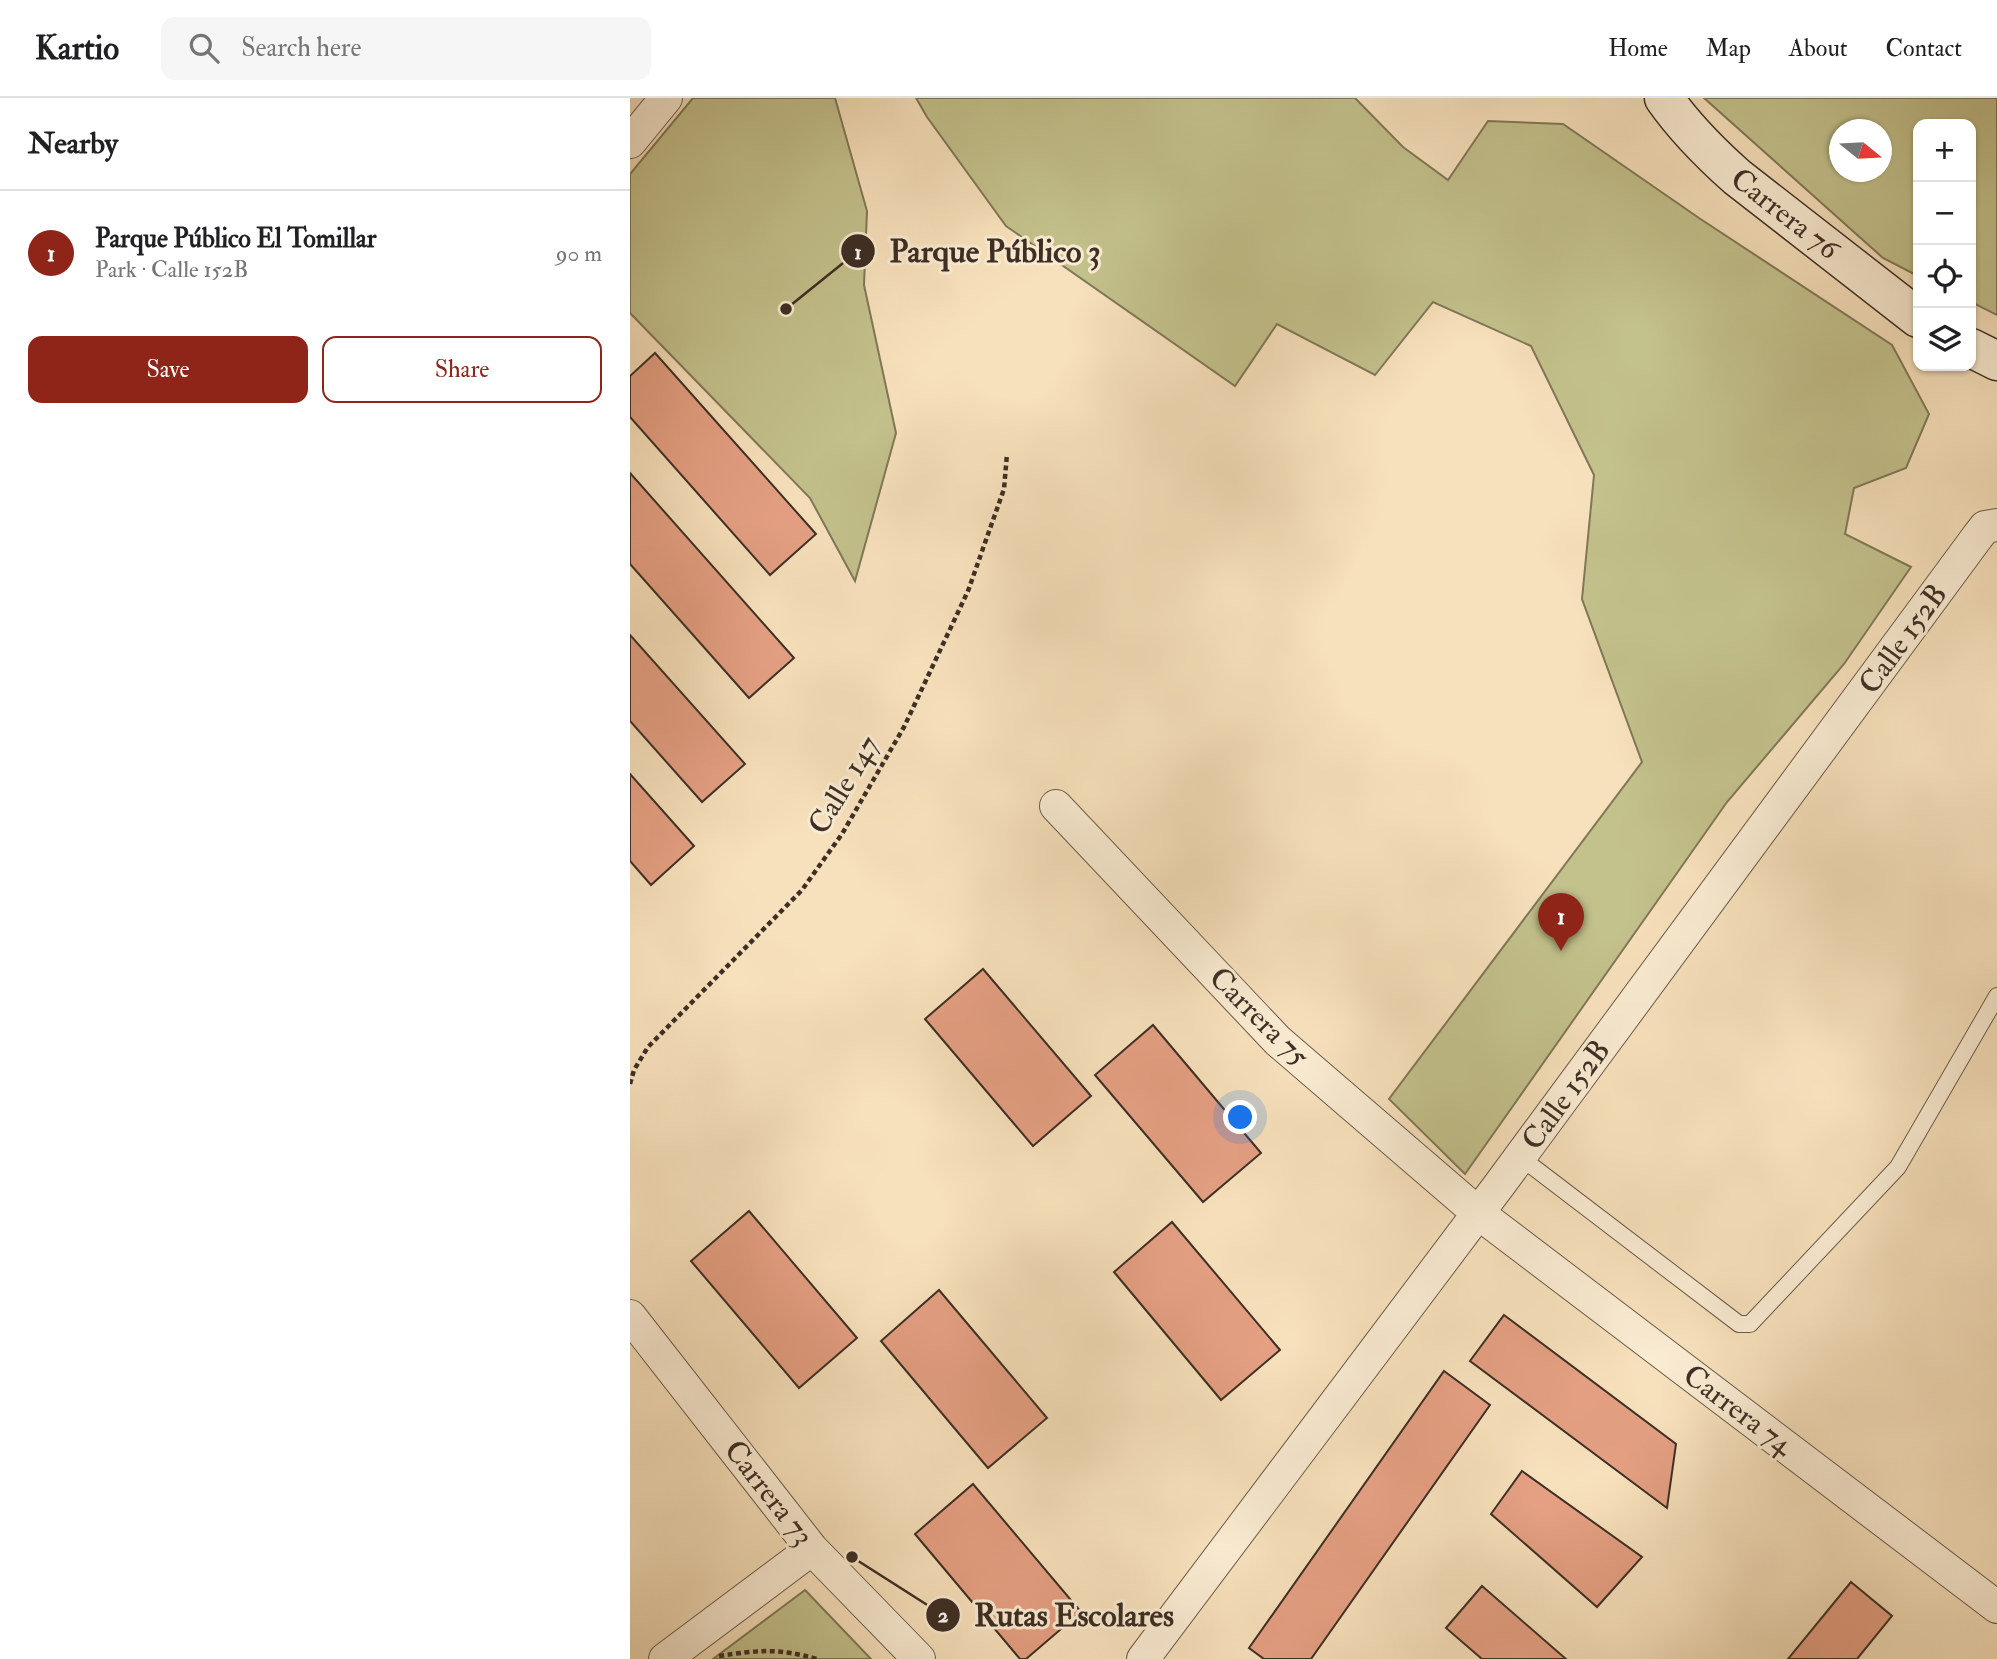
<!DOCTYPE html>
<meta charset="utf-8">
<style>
:root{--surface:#fff;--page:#f6f6f6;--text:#202124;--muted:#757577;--line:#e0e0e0;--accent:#8f2418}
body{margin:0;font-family:"IM FELL Double Pica",serif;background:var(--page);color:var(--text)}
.controls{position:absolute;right:21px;top:21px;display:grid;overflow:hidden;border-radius:14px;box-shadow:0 2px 5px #0004}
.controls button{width:63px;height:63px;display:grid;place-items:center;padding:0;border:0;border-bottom:2px solid var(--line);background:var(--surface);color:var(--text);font:35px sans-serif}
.compass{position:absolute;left:1199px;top:21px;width:63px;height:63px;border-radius:50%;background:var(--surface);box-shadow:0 2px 5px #0004;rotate:108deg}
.you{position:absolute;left:611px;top:1020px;width:24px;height:24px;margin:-18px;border:5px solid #fff;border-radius:50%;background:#1a73e8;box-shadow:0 0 0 10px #1a73e833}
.badge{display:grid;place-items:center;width:46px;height:46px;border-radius:50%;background:var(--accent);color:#fff;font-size:23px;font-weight:700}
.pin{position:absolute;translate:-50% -58px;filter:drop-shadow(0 2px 4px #0008)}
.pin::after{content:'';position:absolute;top:37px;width:24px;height:21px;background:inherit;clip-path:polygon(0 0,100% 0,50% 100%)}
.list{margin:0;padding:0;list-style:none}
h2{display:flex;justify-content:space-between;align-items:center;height:91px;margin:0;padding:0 28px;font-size:30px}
h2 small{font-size:23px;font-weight:400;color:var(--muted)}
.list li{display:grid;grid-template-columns:46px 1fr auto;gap:21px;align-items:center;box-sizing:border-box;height:126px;padding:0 28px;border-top:2px solid var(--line)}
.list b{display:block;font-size:26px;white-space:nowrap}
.list p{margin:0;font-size:23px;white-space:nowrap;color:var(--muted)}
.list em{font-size:23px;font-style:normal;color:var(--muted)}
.actions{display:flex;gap:14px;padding:21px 28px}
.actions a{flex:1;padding:16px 0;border:2px solid var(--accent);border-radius:14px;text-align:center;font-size:24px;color:var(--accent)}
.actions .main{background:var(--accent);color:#fff}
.icon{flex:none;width:38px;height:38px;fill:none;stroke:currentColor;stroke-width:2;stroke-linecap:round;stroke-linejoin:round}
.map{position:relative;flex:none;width:1367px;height:1561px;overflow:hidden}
header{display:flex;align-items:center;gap:42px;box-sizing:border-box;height:98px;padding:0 35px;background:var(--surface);border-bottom:2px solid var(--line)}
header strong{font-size:33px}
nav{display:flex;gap:38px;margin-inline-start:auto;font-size:24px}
.search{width:490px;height:63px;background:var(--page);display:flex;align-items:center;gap:18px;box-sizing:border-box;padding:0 24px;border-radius:14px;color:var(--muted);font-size:26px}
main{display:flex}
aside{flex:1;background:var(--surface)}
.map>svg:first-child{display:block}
.green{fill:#c3c18c;stroke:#807858;stroke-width:2;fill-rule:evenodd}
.building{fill:#e5a083;stroke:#3d2f25;stroke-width:2}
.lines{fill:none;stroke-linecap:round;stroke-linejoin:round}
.lane-casing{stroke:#6c5c4b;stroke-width:18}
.street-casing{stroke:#6c5c4b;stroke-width:34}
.secondary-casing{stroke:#3d2f25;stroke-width:41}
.path{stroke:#3d2f25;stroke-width:4.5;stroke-dasharray:5 3.5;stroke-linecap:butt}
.lane{stroke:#faecd3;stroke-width:16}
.street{stroke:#faecd3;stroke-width:32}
.secondary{stroke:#faecd3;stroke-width:38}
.labels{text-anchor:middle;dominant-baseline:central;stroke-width:6;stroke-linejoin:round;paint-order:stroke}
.street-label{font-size:30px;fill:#3d2f25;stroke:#faecd3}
.leader{fill:none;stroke:#3d2f25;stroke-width:2.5}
.callout-dot{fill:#3d2f25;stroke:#faecd3;stroke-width:2.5}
.mark-label{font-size:21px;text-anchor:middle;font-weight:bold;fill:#fff}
.callout-label{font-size:32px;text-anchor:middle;font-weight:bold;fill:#3d2f25;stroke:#faecd3;stroke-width:6;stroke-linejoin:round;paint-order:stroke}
</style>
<header>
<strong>Kartio</strong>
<div class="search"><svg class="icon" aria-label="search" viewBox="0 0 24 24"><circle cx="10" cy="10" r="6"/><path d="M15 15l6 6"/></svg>Search here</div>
<nav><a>Home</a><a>Map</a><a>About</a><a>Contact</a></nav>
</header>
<main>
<aside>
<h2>Nearby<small></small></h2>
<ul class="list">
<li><span class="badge">1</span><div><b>Parque Público El Tomillar</b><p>Park · Calle 152B</p></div><em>90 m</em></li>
</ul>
<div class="actions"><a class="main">Save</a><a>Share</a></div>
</aside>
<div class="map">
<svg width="1367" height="1561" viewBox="0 0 1367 1561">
<rect width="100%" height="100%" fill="#f7e1bc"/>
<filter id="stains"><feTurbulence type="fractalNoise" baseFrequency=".00286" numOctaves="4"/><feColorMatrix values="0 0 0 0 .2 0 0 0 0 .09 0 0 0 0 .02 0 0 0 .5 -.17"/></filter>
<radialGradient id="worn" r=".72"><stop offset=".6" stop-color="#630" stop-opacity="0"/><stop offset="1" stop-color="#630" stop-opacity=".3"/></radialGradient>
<path class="green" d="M63 0H205L237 113 234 187 266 335 225 483 180 400 0 215V76Z
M286 0H725L773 49 818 82 858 23 933 26 1069 120 1262 247 1299 316 1276 370 1224 390 1215 436 1281 469 1214 566 1097 704 835 1076 759 1001 1012 664 952 501 964 377 901 248 803 204 745 277 647 226 605 288 376 128 297 19Z
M1074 0H1367V217L1341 204V26H1288V178L1253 160ZM1210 32H1252V74H1210Z
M175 1492 241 1561H83Z"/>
<path class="building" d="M25 255 186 436 140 477 0 319V278Z
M0 375 164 560 119 600 0 466Z
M0 537 115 666 72 704 0 623Z
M0 676 64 748 21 787 0 763Z
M353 871 461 998 403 1048 295 921Z
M523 927 631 1055 573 1104 465 977Z
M119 1113 227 1240 169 1290 61 1163Z
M542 1124 650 1252 591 1302 484 1174Z
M309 1192 417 1320 358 1370 251 1243Z
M874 1217 1046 1346 1037 1410 840 1263Z
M814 1273 860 1307 681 1561H634L619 1550Z
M892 1373 1012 1459 967 1509 861 1416Z
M343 1386 451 1514 396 1561H390L285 1436Z
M1221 1484 1262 1518 1227 1561H1158Z
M852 1488 936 1561H852L816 1530Z"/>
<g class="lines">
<g class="lane-casing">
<path id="lane" d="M890 1059 1109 1226H1120L1268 1069 1367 898"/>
</g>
<g class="street-casing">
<path id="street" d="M0 44 36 0
M426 708 648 943 848 1115 1367 1509
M0 1218 182 1451 289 1561
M35 1561 182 1451
M513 1561 870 1086 1348 438 1355 429 1367 427"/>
</g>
<g class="secondary-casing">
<path id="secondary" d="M1034 0C1055 30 1080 55 1107 79L1288 220
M1341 250 1367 263"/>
</g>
<path class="path" d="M0 986 4 972 18 949 172 792 212 736 274 629 338 493 374 391 377 356
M89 1558C129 1552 148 1550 187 1561"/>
<use href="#lane" class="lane"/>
<use href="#street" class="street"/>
<use href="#secondary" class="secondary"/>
</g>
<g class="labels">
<g class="street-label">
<text transform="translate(1155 116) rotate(38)">Carrera 76</text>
<text transform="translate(1273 541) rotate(-54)">Calle 152B</text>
<text transform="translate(214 687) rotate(-59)">Calle 147</text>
<text transform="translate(629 919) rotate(45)">Carrera 75</text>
<text transform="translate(936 997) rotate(-54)">Calle 152B</text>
<text transform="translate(1108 1312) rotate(37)">Carrera 74</text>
<text transform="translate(139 1395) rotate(52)">Carrera 73</text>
</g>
</g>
<path class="leader" d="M156 211L228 153M222 1459L313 1517"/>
<g class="callout-dot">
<circle cx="156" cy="211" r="7"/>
<circle cx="222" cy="1459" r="7"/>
<circle cx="228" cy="153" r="18"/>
<circle cx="313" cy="1517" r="18"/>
</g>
<g class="mark-label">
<text x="228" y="161">1</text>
<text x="313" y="1524">2</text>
</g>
<g class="callout-label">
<text x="365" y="164">Parque Público 3</text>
<text x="444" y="1528">Rutas Escolares</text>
</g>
<rect width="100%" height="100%" filter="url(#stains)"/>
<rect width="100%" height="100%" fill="url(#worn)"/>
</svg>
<div class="controls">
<button>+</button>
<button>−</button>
<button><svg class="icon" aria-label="locate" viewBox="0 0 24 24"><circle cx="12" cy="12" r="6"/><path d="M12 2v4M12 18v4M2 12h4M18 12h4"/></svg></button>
<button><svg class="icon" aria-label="layers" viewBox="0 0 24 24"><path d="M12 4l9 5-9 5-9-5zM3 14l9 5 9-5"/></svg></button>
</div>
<svg class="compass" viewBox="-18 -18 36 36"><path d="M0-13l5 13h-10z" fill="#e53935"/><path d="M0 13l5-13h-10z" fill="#757577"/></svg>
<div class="you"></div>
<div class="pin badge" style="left:931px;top:853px">1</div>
</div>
</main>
